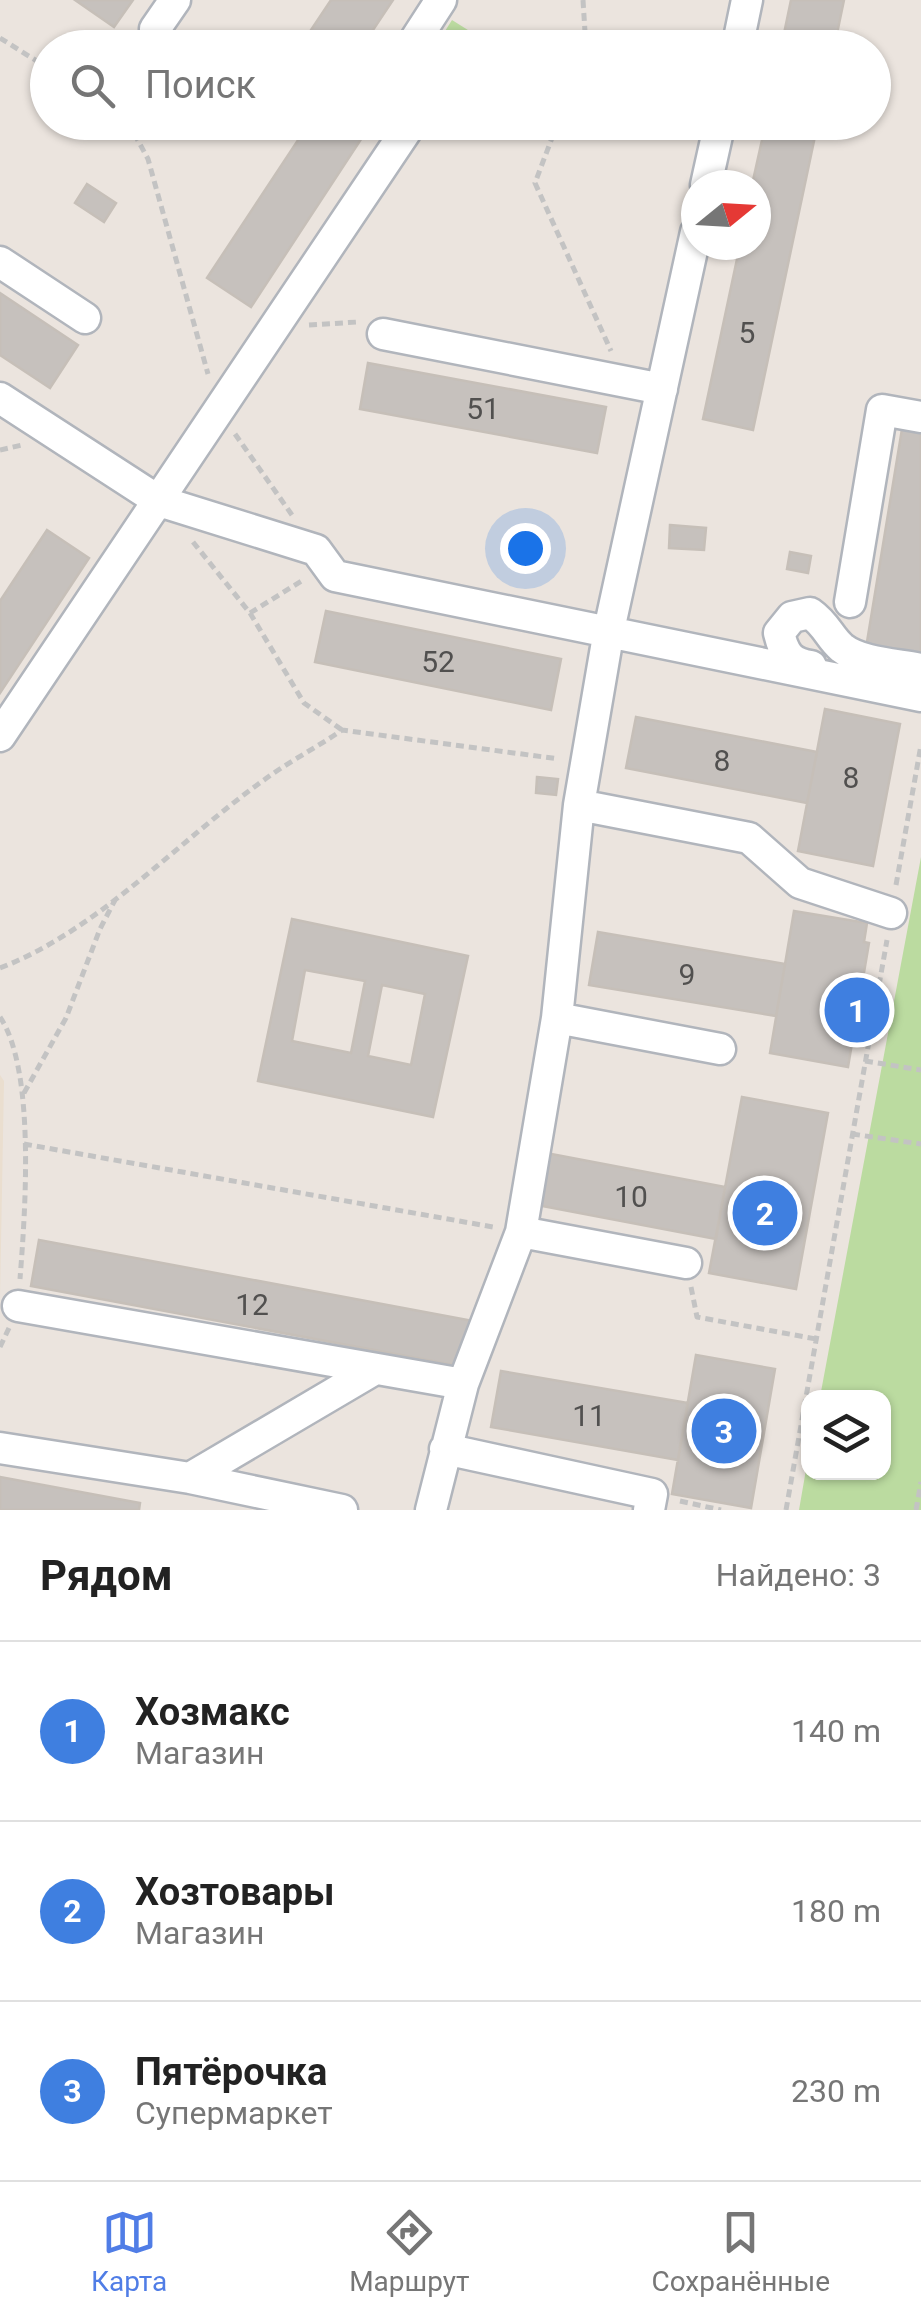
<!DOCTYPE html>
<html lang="ru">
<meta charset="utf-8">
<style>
:root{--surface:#fff;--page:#f6f6f6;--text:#222;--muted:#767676;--line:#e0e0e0;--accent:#507de6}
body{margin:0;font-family:Roboto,sans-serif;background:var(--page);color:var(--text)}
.controls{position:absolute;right:30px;bottom:30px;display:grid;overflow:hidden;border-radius:20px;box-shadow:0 2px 8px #0004}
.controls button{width:90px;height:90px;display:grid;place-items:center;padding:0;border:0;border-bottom:2px solid var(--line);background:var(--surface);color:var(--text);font:50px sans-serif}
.compass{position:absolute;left:681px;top:170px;width:90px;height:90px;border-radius:50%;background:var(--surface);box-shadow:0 2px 8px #0004;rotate:72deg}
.you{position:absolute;left:525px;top:548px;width:35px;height:35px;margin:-25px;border:8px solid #fff;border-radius:50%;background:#1a73e8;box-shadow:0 0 0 15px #1a73e833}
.badge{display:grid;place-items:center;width:65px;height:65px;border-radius:50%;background:var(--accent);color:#fff;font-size:32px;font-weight:700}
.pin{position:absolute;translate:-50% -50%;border:5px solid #fff;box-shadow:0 2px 10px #0006}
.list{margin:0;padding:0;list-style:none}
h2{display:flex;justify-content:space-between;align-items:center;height:130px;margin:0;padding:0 40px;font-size:42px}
h2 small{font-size:32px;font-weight:400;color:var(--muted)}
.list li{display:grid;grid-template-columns:65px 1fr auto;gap:30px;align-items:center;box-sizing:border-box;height:180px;padding:0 40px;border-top:2px solid var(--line)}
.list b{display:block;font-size:38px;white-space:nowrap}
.list p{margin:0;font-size:32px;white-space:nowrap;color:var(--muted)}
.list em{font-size:32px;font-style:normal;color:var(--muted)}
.icon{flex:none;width:55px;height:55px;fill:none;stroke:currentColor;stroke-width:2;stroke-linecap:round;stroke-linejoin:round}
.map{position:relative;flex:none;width:921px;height:1510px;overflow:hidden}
.search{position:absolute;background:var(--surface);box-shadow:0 2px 8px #0004;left:30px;right:30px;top:30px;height:110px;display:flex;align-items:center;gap:25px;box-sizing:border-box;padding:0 35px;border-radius:55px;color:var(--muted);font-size:38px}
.sheet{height:670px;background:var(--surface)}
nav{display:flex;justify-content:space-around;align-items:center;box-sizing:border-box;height:140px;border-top:2px solid var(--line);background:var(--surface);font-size:28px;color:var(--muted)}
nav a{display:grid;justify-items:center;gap:5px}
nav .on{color:var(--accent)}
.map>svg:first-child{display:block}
.education{fill:#eadecf}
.green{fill:#bbdba0}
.building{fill:#c6c1bd;stroke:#c6bfb8;stroke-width:2.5;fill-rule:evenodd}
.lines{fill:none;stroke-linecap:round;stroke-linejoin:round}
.minor-casing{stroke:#b1b5bc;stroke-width:35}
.path{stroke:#c3c3c3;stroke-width:5;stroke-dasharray:8 5;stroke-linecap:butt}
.minor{stroke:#fff;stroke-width:30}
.labels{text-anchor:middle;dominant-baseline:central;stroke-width:9;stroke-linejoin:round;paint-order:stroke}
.number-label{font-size:30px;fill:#51504f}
</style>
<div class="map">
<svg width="921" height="1510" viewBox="0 0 921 1510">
<rect width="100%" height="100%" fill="#ebe4de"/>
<path class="education" d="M0 1075 4 1081 0 1299Z"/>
<path class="green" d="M452 20 495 47H435Z
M921 857V1510H799L808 1458V1472H884V1398L820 1397Z"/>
<path class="building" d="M75 0H133L114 27Z
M331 0H393L361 48H299Z
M791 0H844L834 48H781Z
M310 122H355L367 130 251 307 207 278Z
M766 122H818L753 430 703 419 740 245H756V185H752Z
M87 184 116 203 104 222 75 203Z
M0 293 78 345 50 388 0 355Z
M368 363 606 407 597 453 360 409Z
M903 423 921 426V657L866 648Z
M670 525 706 528 704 550 669 548Z
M47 530 89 558 0 693V601Z
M790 552 811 556 808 573 787 569Z
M326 611 561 659 551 710 315 662Z
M825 709 900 724 873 866 798 851Z
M636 717 817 752 807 803 626 768Z
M537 777 558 779 556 795 536 793Z
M794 911 867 923 864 942 869 943 848 1067 770 1053Z
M292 919 468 956 433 1117 258 1081ZM305 970 365 981 351 1053 292 1041ZM382 985 425 994 411 1065 368 1056Z
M598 932 785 964 776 1016 589 985Z
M742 1097 828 1113 796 1289 709 1273Z
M546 1153 725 1187 716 1239 537 1205Z
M39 1240 473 1321 465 1367 31 1286Z
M696 1355 775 1369 751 1508 672 1494Z
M501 1371 688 1403 678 1460 491 1427Z
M0 1477 140 1503 139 1510H0Z"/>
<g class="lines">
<g class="minor-casing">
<path id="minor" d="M155 29 175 0
M410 48 441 0
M737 48 747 0
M706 185 720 122
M0 262 85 318
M383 334 662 389
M0 398 159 501 316 550 335 576 921 696
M850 602 882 410 921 417
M811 666C790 663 784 654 779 633L792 617 810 613C827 625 829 637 842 648 861 663 897 664 921 669
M0 736 406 131 402 122
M579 805 749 838 800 883 891 913
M557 1018 720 1049
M521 1232 686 1263
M18 1306 463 1384
M0 1448 190 1478 375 1369
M445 1449 652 1494 649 1510
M190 1478 342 1510
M431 1510 463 1384 521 1232 557 1018 579 805 609 630 696 232"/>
</g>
<path class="path" d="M583 0 586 48
M0 38 48 68
M128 122 148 159 208 374
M558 122 535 183 611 351
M309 325 358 322
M235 434 292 515
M0 450 22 445
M193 542 250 613 304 703 342 730
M250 613 303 580
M896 885 921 745
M0 968C99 930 178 841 264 780 288 762 316 748 342 730L559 759
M0 1017C36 1071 25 1214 20 1279
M865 1061 921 1070
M24 1093 66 1018 100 929 115 900
M852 1134 921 1144
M24 1144 493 1227
M691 1287 697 1317 816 1339
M0 1347 9 1328
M680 1501 721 1510
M786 1510 887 940
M916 1510 921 1482"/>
<use href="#minor" class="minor"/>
</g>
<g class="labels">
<g class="number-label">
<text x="747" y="332">5</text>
<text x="483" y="408">51</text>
<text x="438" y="661">52</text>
<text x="722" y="760">8</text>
<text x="851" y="777">8</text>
<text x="687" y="974">9</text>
<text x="631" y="1196">10</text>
<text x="252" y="1304">12</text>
<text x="589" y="1415">11</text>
</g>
</g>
</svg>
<div class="controls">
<button><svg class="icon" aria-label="layers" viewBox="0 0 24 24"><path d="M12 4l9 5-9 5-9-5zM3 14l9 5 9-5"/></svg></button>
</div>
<svg class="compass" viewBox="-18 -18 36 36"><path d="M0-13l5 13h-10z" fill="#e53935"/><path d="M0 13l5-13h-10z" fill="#767676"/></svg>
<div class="you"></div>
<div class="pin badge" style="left:857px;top:1010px;background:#3f7fe0">1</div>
<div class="pin badge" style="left:765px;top:1213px;background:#3f7fe0">2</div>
<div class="pin badge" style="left:724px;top:1431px;background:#3f7fe0">3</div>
<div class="search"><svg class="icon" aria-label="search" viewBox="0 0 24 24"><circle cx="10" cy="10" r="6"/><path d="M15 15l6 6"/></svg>Поиск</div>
</div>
<section class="sheet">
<h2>Рядом<small>Найдено: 3</small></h2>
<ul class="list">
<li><span class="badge" style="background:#3f7fe0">1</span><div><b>Хозмакс</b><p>Магазин</p></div><em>140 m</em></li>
<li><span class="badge" style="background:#3f7fe0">2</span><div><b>Хозтовары</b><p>Магазин</p></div><em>180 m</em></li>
<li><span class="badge" style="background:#3f7fe0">3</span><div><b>Пятёрочка</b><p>Супермаркет</p></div><em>230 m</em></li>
</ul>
</section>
<nav>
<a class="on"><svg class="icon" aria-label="map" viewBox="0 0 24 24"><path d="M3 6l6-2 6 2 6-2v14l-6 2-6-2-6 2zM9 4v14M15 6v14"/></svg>Карта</a>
<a><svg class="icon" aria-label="directions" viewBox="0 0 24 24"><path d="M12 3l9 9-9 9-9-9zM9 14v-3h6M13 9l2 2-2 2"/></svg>Маршрут</a>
<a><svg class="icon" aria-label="saved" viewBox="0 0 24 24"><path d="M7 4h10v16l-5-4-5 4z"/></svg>Сохранённые</a>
</nav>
